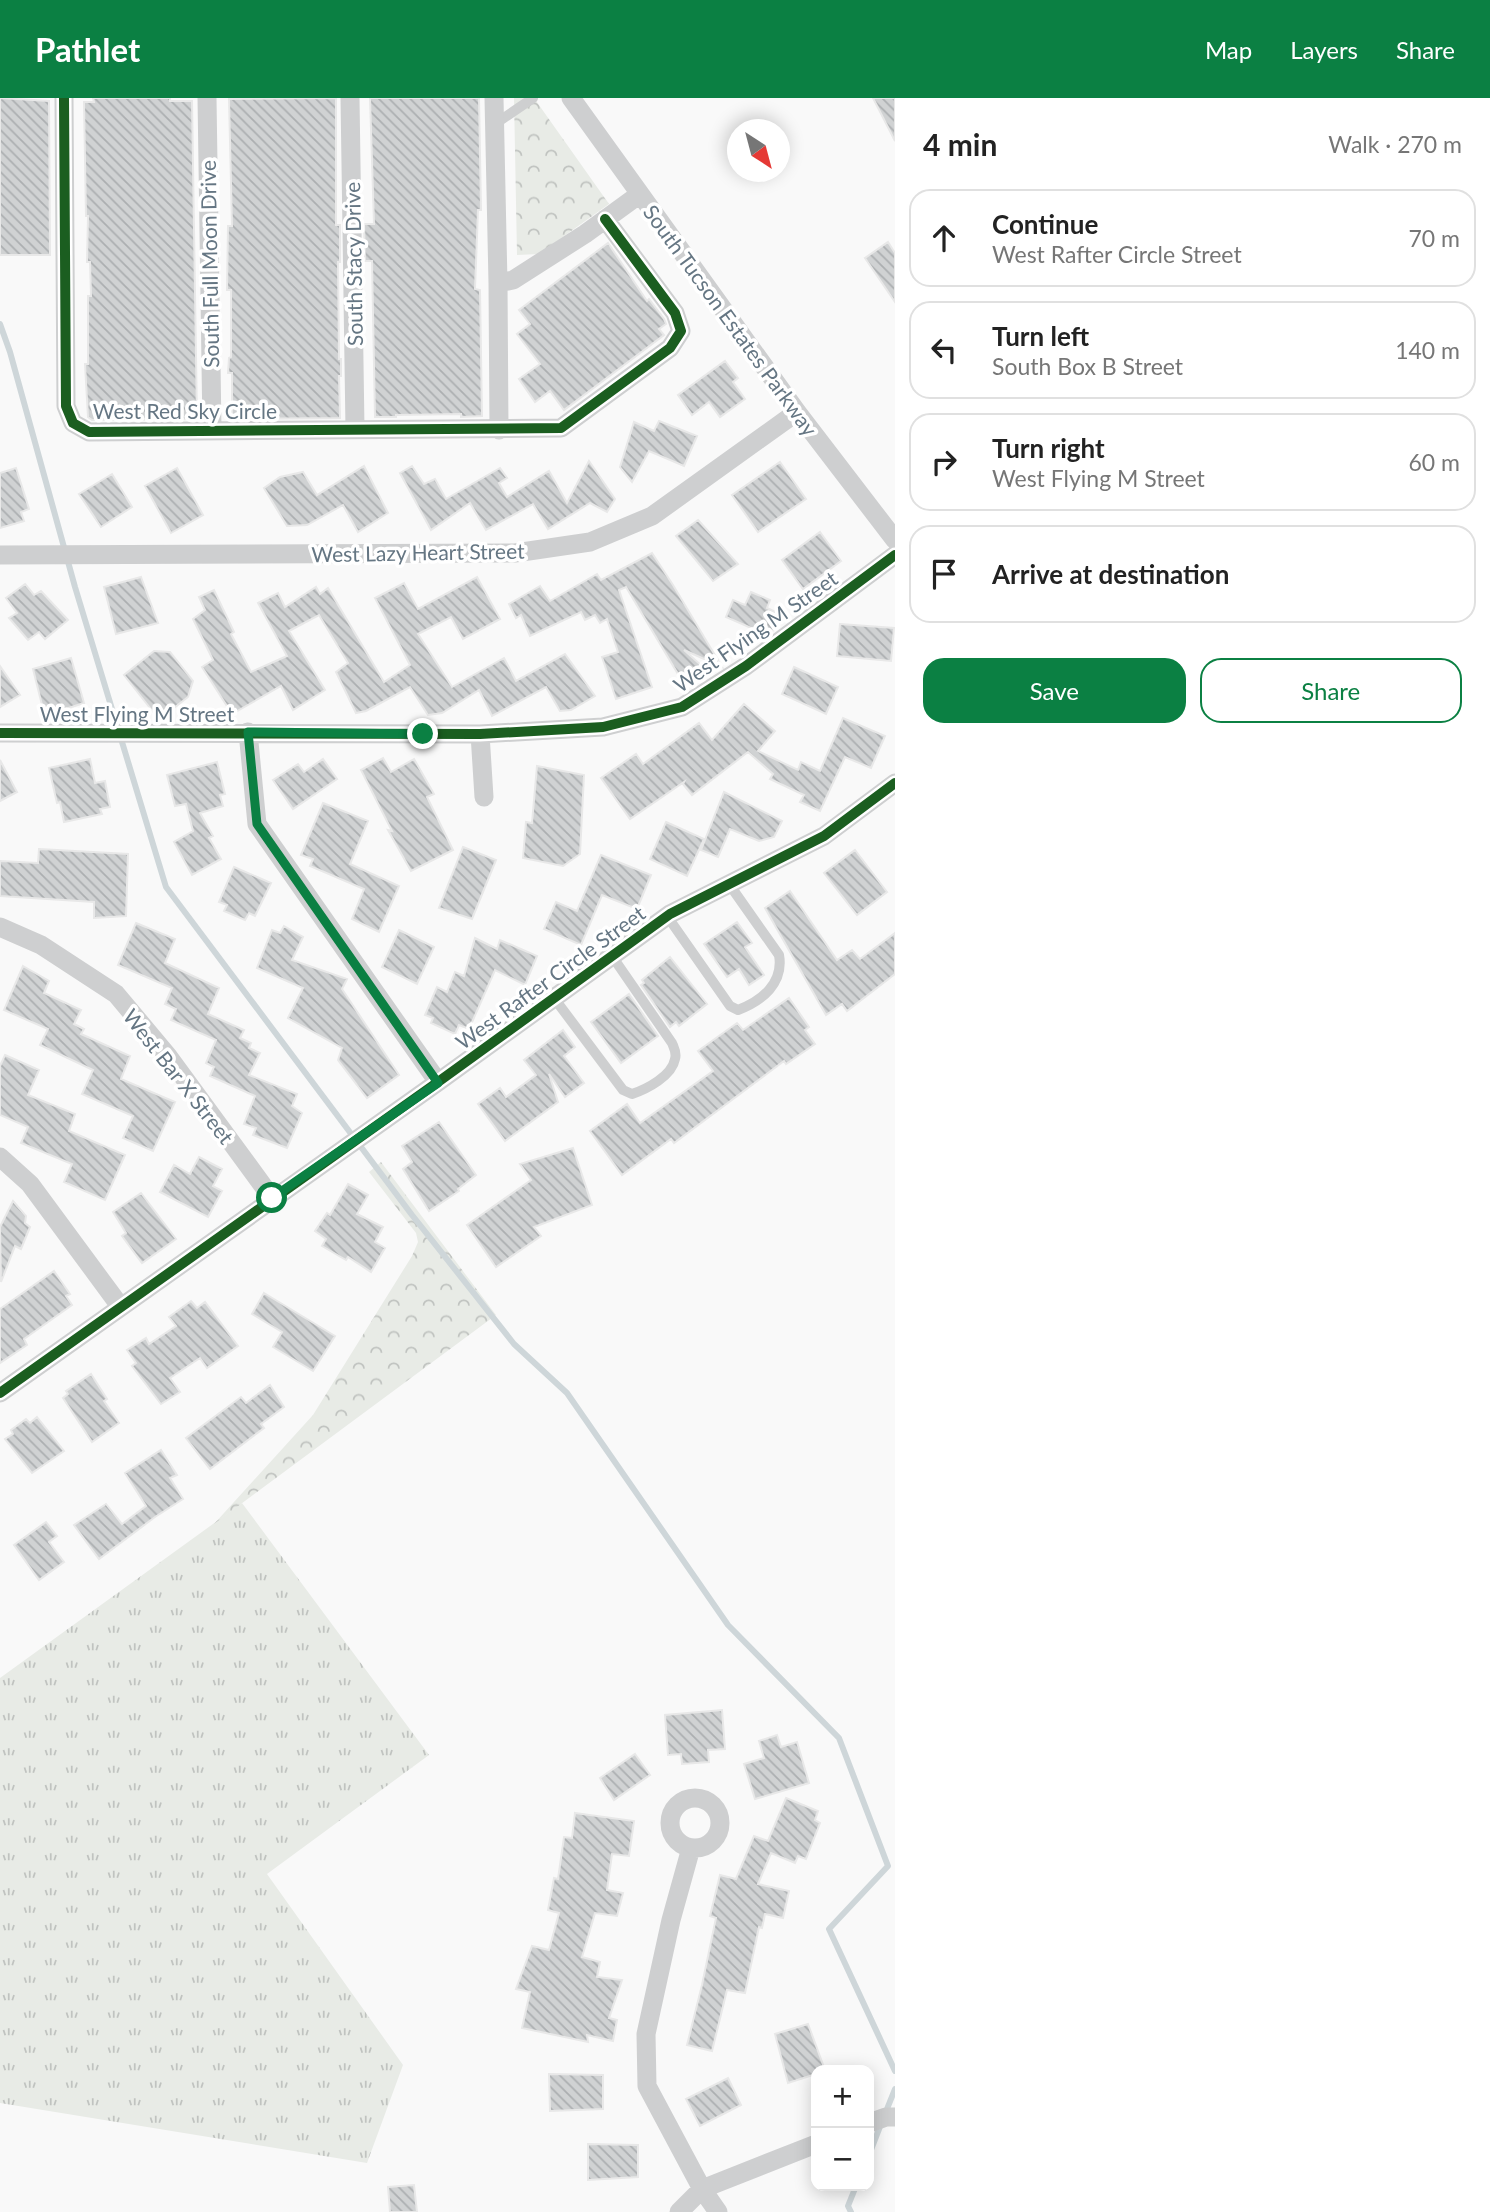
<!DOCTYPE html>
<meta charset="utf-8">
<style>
:root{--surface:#fff;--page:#f6f6f6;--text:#222;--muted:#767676;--line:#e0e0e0;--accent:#0b8043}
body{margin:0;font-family:Lato,sans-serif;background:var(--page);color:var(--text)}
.controls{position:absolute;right:21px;bottom:21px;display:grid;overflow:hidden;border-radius:14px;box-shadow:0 4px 18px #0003}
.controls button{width:63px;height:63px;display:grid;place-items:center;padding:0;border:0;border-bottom:2px solid var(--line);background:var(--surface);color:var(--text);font:35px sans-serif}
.compass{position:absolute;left:727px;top:21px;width:63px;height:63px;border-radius:50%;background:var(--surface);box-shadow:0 4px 18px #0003;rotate:144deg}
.stop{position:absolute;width:21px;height:21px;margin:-16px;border:5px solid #0b8043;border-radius:50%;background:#fff}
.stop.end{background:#0b8043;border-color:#fff;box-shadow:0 2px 7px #0008}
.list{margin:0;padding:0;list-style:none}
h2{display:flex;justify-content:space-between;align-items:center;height:91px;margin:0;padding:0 28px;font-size:30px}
h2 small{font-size:23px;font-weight:400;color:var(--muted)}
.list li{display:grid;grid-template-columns:46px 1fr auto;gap:21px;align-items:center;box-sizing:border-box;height:98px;margin:0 14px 14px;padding:0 14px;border:2px solid var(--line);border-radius:21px}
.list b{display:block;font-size:26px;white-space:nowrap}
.list p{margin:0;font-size:23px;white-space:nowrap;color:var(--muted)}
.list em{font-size:23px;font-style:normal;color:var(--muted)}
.actions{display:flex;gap:14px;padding:21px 28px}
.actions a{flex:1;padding:16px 0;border:2px solid var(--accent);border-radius:21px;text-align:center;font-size:24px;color:var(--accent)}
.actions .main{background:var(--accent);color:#fff}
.icon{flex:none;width:38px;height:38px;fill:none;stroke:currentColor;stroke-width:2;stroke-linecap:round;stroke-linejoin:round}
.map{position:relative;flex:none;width:895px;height:2114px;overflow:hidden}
header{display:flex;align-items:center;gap:42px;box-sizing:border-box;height:98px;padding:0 35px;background:var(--accent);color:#fff}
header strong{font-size:33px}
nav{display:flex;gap:38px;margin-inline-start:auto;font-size:24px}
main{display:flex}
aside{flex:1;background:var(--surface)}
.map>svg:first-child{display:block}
.grass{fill:url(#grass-tufts)}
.park{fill:url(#park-crowns)}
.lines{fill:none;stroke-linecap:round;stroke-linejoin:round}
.stream{stroke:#ced6d9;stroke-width:6}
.building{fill:url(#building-back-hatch);stroke:#e8e8e8;stroke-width:2}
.lane{stroke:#cecfd0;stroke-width:10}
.street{stroke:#cecfd0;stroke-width:19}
.cycleway-casing{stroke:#fff;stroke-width:15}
.cycleway{stroke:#1b5e20;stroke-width:10}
.route{stroke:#0b8043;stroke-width:9}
.labels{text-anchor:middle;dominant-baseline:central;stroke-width:7;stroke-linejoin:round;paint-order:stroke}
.street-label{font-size:21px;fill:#657683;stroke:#fff}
</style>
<header>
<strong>Pathlet</strong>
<nav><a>Map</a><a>Layers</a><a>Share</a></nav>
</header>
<main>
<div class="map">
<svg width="895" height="2114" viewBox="0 0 895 2114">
<defs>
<pattern id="grass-tufts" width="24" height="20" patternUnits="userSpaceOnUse" patternTransform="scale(1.75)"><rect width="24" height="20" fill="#e8ebe6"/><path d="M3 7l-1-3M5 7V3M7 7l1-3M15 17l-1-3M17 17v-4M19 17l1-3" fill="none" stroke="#c0c3c0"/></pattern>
<pattern id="park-crowns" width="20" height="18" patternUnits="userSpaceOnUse" patternTransform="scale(1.75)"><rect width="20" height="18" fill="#e8ebe6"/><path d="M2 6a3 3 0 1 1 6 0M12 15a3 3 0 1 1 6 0" fill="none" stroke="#c0c3c0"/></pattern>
<pattern id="building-back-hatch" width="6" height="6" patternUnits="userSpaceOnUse" patternTransform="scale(1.75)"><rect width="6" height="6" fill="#d0d2d3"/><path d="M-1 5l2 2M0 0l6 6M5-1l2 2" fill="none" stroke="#acafb1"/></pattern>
</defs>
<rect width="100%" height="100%" fill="#f9f9f9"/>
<path class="grass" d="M242 1405 429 1657 267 1776 403 1967 367 2065 0 2005V1580Z"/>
<path class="park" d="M514 0H534L609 106 539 156 517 157Z
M381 1064 496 1217 214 1426 313 1317 412 1158 418 1144 416 1135 369 1074Z"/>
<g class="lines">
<path class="stream" d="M0 226 10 254 75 489 166 789 412 1117 514 1246 567 1295 728 1527 839 1640 888 1768 829 1831 895 1973
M885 2016 895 1991
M869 2057 881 2026
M851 2114 848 2108 856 2088"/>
</g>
<path class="building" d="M0 0 49 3 50 157H0Z
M93 0H170V3H192L197 321 92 322 88 319 85 266H88V198H91L90 164H87L88 118H86L84 4H94Z
M336 0V127H340V164H338L339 261H341V278H339L340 320 232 321V275H228L229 260 231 259V192H227L228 128H232L229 1Z
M370 0H479L481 112H478L475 191 480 192 482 318 461 319V316L396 317V319H375L372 163H365L364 126H374Z
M873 0H895V43Z
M888 144 895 155V204L865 160Z
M608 145 647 203 649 201 664 221 666 226 659 231 664 237 564 312 550 293 535 304 519 281 540 266 517 236 530 226 519 212Z
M725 263 738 280 733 284 745 301 720 319 709 304 692 317 678 297Z
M659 323 697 338 684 368 649 353 632 384 620 369 634 324 654 333Z
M589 363 615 401 607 414 590 405 548 431 533 406 486 432 470 405 431 432 400 375 412 368 424 386 435 381 446 401 500 370 507 380 499 385 507 399 549 373 567 405Z
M780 364 806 401 758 434 732 397Z
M364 368 388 415 358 434 343 407 307 427 287 428 264 390 280 379 303 374 317 397Z
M16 370 29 411 21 414 24 423 0 430V375Z
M177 370 203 417 171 435 145 388Z
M112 376 132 409 101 429 79 396Z
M698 422 738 466 713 483 676 438Z
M820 434 841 463 803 491 782 462Z
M652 455 673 487 722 569 684 552 702 568 681 581 626 489 619 492 652 589 616 601 602 559 618 554 607 521 600 525 595 517 585 522 581 514 530 538 521 517 516 520 509 506 540 488 550 503 597 476 601 482Z
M141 479 158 525 116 536 104 489Z
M477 479 500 521 463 541 451 519 418 536 452 589 504 560 516 583 565 556 595 598 571 612 560 613 546 589 492 618 479 592 442 615 428 617 410 589 366 613 356 615 336 574 348 565 319 517 289 533 325 592 293 612 281 588 232 616 202 569 213 562 193 521 205 512 199 499 214 492 234 534 231 536 251 574 287 558 258 505 278 495 285 509 316 489 320 496 328 490 384 584 410 567 375 500 404 485 418 511Z
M25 486 34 497 41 493 68 522 45 541 39 534 28 542 9 520 17 515 6 500Z
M751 494 770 502 767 510 782 517 776 530 767 537 726 519 733 502 745 507Z
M840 526 894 530 891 563 837 558Z
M154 553 170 554 193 583 188 599 170 613 154 615 124 577Z
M71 560 84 605 56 614 43 611 33 571Z
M0 568 20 597 0 609Z
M794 569 838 589 826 616 782 596Z
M744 606 775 633 758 653 798 672 801 664 820 673 843 620 885 638 871 670 845 659 820 713 800 704 804 697 770 681 773 676 748 654 692 697 683 686 684 684 630 721 601 680 636 656 643 666 699 625 712 642Z
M383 660 391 674 414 661 434 696 427 699 453 752 411 773 388 732 392 733 361 672Z
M90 661 95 685 105 683 110 709 100 711 102 716 64 724 60 704 57 705 49 670Z
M323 661 337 681 293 711 273 682 298 666 304 674Z
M0 662 17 694 0 703Z
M217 664 225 696 220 697 223 708 200 715 213 738 209 740 221 761 192 777 174 744 193 733 186 706 175 708 167 677Z
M537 668 584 677 580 756 563 768 523 760 526 724 532 725Z
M724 694 782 723 774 739 759 743 730 731 718 759 701 752Z
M323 705 368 723 350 766 399 788 379 834 352 821 364 791 310 768 313 761 301 757Z
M666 724 704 741 687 778 650 761Z
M463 749 496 762 472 821 439 810Z
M39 751 128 756 126 818 94 820V804L0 798V763L38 765Z
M855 752 887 794 857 817 824 775Z
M601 757 651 777 637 811 602 797 581 847 544 831 556 804 577 813Z
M234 769 271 785 255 818 249 815 245 822 224 813 227 807 219 804Z
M790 793 837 862 852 852 860 861 895 835V876L847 913 842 906 826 917 765 810Z
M737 824 752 845 745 849 764 877 749 887 739 871 727 879 704 846Z
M136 825 175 841 165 865 219 890 208 916 244 932 240 940 251 945 249 950 260 955 249 977 297 996 292 1008 302 1015 287 1050 253 1037 256 1030 244 1026 255 998 210 978 214 969 206 965 216 942 171 922 176 911 165 906 172 890 118 867Z
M284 828 303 839 292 862 347 881 342 891 399 977 367 1000 338 962 342 950 288 920 303 890 257 870 272 832 280 835Z
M399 832 434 849 417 886 382 869Z
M475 840 497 851 500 842 537 858 525 887 495 872 469 931 459 927 455 936 431 925 433 920 425 917 437 889 447 894 455 874 464 878Z
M670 859 707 906 679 928 676 924 670 929 641 887 644 885 642 882Z
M23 868 49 883 44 895 81 912 74 926 84 931 81 936 130 958 121 981 175 1004 153 1053 123 1040 133 1018 82 996 93 972 40 947 48 931 4 912Z
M629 896 658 938 621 965 591 924Z
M789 900 809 929 805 932 815 946 786 966 784 963 674 1045 671 1041 622 1077 590 1033 627 1006 640 1025 713 973 698 953 737 925 743 932Z
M563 932 575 949 564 958 584 985 565 999 549 976 558 1004 505 1043 478 1006 500 990 506 999 536 977 524 962Z
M5 957 39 972 28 997 75 1016 69 1033 125 1057 105 1102 64 1084 72 1066 21 1045 28 1029 0 1017V968Z
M439 1024 476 1077 458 1091 459 1093 429 1113 403 1071 412 1064 402 1048Z
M573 1050 592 1107 534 1129 541 1138 496 1169 467 1127 531 1082 520 1066Z
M199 1059 222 1071 213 1088 222 1093 208 1119 160 1094 174 1067 190 1076Z
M348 1086 368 1097 357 1116 383 1129 375 1144 385 1150 371 1174 348 1159 346 1162 322 1148 326 1141 315 1133 327 1115 330 1117Z
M141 1095 176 1141 142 1165 122 1138 126 1135 113 1114Z
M13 1103 26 1118 25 1125 30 1129 21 1151 15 1148 1 1184 0 1129Z
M54 1173 70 1196 66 1198 72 1207 24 1241 27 1247 0 1265V1211Z
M264 1195 335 1238 313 1273 273 1249 282 1234 252 1216Z
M191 1203 197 1210 205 1204 238 1248 207 1270 200 1260 170 1280 180 1294 161 1306 132 1268 136 1265 127 1252 146 1240 149 1246 176 1228 169 1219Z
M91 1276 107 1301 104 1303 119 1325 92 1344 63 1300 68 1296 66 1293Z
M270 1287 284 1309 261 1326 264 1330 210 1371 186 1340 241 1299 246 1305Z
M37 1319 64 1353 32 1375 5 1341 13 1336 11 1332 26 1321 30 1325Z
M161 1352 177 1377 170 1380 183 1401 155 1419 99 1461 74 1427 106 1406 122 1426 146 1408 125 1375Z
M46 1424 57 1438 49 1444 64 1464 39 1482 14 1447Z
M722 1612 725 1651 708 1652 709 1664 682 1666 681 1656 668 1657 665 1617Z
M777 1637 781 1649 797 1644 809 1685 755 1701 744 1666 764 1660 759 1643Z
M635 1656 650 1677 614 1702 600 1680Z
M786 1700 818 1713 815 1722 820 1725 806 1761 798 1758 795 1765 771 1755 758 1786 789 1793 783 1820 765 1816 762 1830 759 1829 745 1895 727 1892 712 1953 687 1947 702 1887 716 1820 710 1818 720 1777 736 1781 754 1738 768 1743Z
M575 1715 634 1723 629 1758 612 1756 607 1792 623 1795 617 1818 595 1815 582 1859 600 1864 597 1879 622 1882 609 1920 617 1922 613 1943 587 1937 588 1944 522 1930 530 1894 516 1891 532 1848 549 1852 559 1815 548 1812 554 1780 558 1781 564 1739 572 1740Z
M808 1926 825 1972H816V1976L788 1985 775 1936Z
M549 1976 603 1977V2011L550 2013Z
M728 1980 741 2007 700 2028 686 2001Z
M588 2046 638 2047V2079L588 2082Z
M414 2087 417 2114H390L388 2089Z"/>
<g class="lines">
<path class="lane" d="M495 26 533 0
M667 818 730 908 738 912C762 903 784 885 779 857L729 786
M554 900 623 992 632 996C647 991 672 978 675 961 677 955 674 950 672 945L612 858"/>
<path class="street" d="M64 0 66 308 73 325 89 334 561 330 670 250 681 233 675 215 605 121
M207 0 212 332
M350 0 355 331
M494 0 498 185
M571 0 797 314 895 442
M499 332 498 185 513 182 585 136 640 96
M0 457 515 455 590 444 652 418 797 314
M248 634 257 726 438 984
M0 635 480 636 603 629 682 609 746 568 895 457
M480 636 484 699
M0 829 41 847 116 896 168 958 272 1100
M0 1059 30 1086 120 1208
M0 1295 438 984 670 816 824 738 895 685
M670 1725a25 25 0 1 1 50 0a25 25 0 1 1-50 0Z
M691 1750 671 1822 646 1936 647 1988 702 2091 718 2114
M869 2025 886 2019H895
M679 2114 702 2091 816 2046"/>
<g class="cycleway-casing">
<path id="cycleway" d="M64 0 66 308 73 325 89 334 561 330 670 250 681 233 675 215 605 121
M0 635 480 636 603 629 682 609 746 568 895 457
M0 1295 438 984 670 816 824 738 895 685"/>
</g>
<use href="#cycleway" class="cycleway"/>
</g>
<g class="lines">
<path class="route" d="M272 1100 438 985 257 726 248 634 423 636"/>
</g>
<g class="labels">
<g class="street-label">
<text transform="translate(209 166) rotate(-91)">South Full Moon Drive</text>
<text transform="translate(353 166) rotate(-91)">South Stacy Drive</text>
<text transform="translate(731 222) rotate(54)">South Tucson Estates Parkway</text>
<text x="185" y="312">West Red Sky Circle</text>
<text transform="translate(418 454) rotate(-1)">West Lazy Heart Street</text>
<text transform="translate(755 533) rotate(-35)">West Flying M Street</text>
<text x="137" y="615">West Flying M Street</text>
<text transform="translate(550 879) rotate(-36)">West Rafter Circle Street</text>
<text transform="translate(179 978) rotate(52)">West Bar X Street</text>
</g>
</g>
</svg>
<div class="controls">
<button>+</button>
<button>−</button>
</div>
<svg class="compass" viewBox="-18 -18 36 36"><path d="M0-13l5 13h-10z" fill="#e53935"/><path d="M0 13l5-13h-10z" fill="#767676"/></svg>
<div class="stop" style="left:272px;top:1100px"></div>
<div class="stop end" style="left:423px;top:636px"></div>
</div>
<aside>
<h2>4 min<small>Walk · 270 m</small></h2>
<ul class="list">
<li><svg class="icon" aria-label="ahead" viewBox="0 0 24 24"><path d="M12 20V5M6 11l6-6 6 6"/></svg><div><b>Continue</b><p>West Rafter Circle Street</p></div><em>70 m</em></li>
<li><svg class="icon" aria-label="left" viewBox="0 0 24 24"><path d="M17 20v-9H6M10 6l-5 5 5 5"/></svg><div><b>Turn left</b><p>South Box B Street</p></div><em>140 m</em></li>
<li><svg class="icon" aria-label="right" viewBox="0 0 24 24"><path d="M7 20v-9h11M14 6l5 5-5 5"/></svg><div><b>Turn right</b><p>West Flying M Street</p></div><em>60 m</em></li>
<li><svg class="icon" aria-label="arrive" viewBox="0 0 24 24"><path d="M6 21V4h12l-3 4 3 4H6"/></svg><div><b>Arrive at destination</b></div></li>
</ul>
<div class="actions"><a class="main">Save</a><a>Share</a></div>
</aside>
</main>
